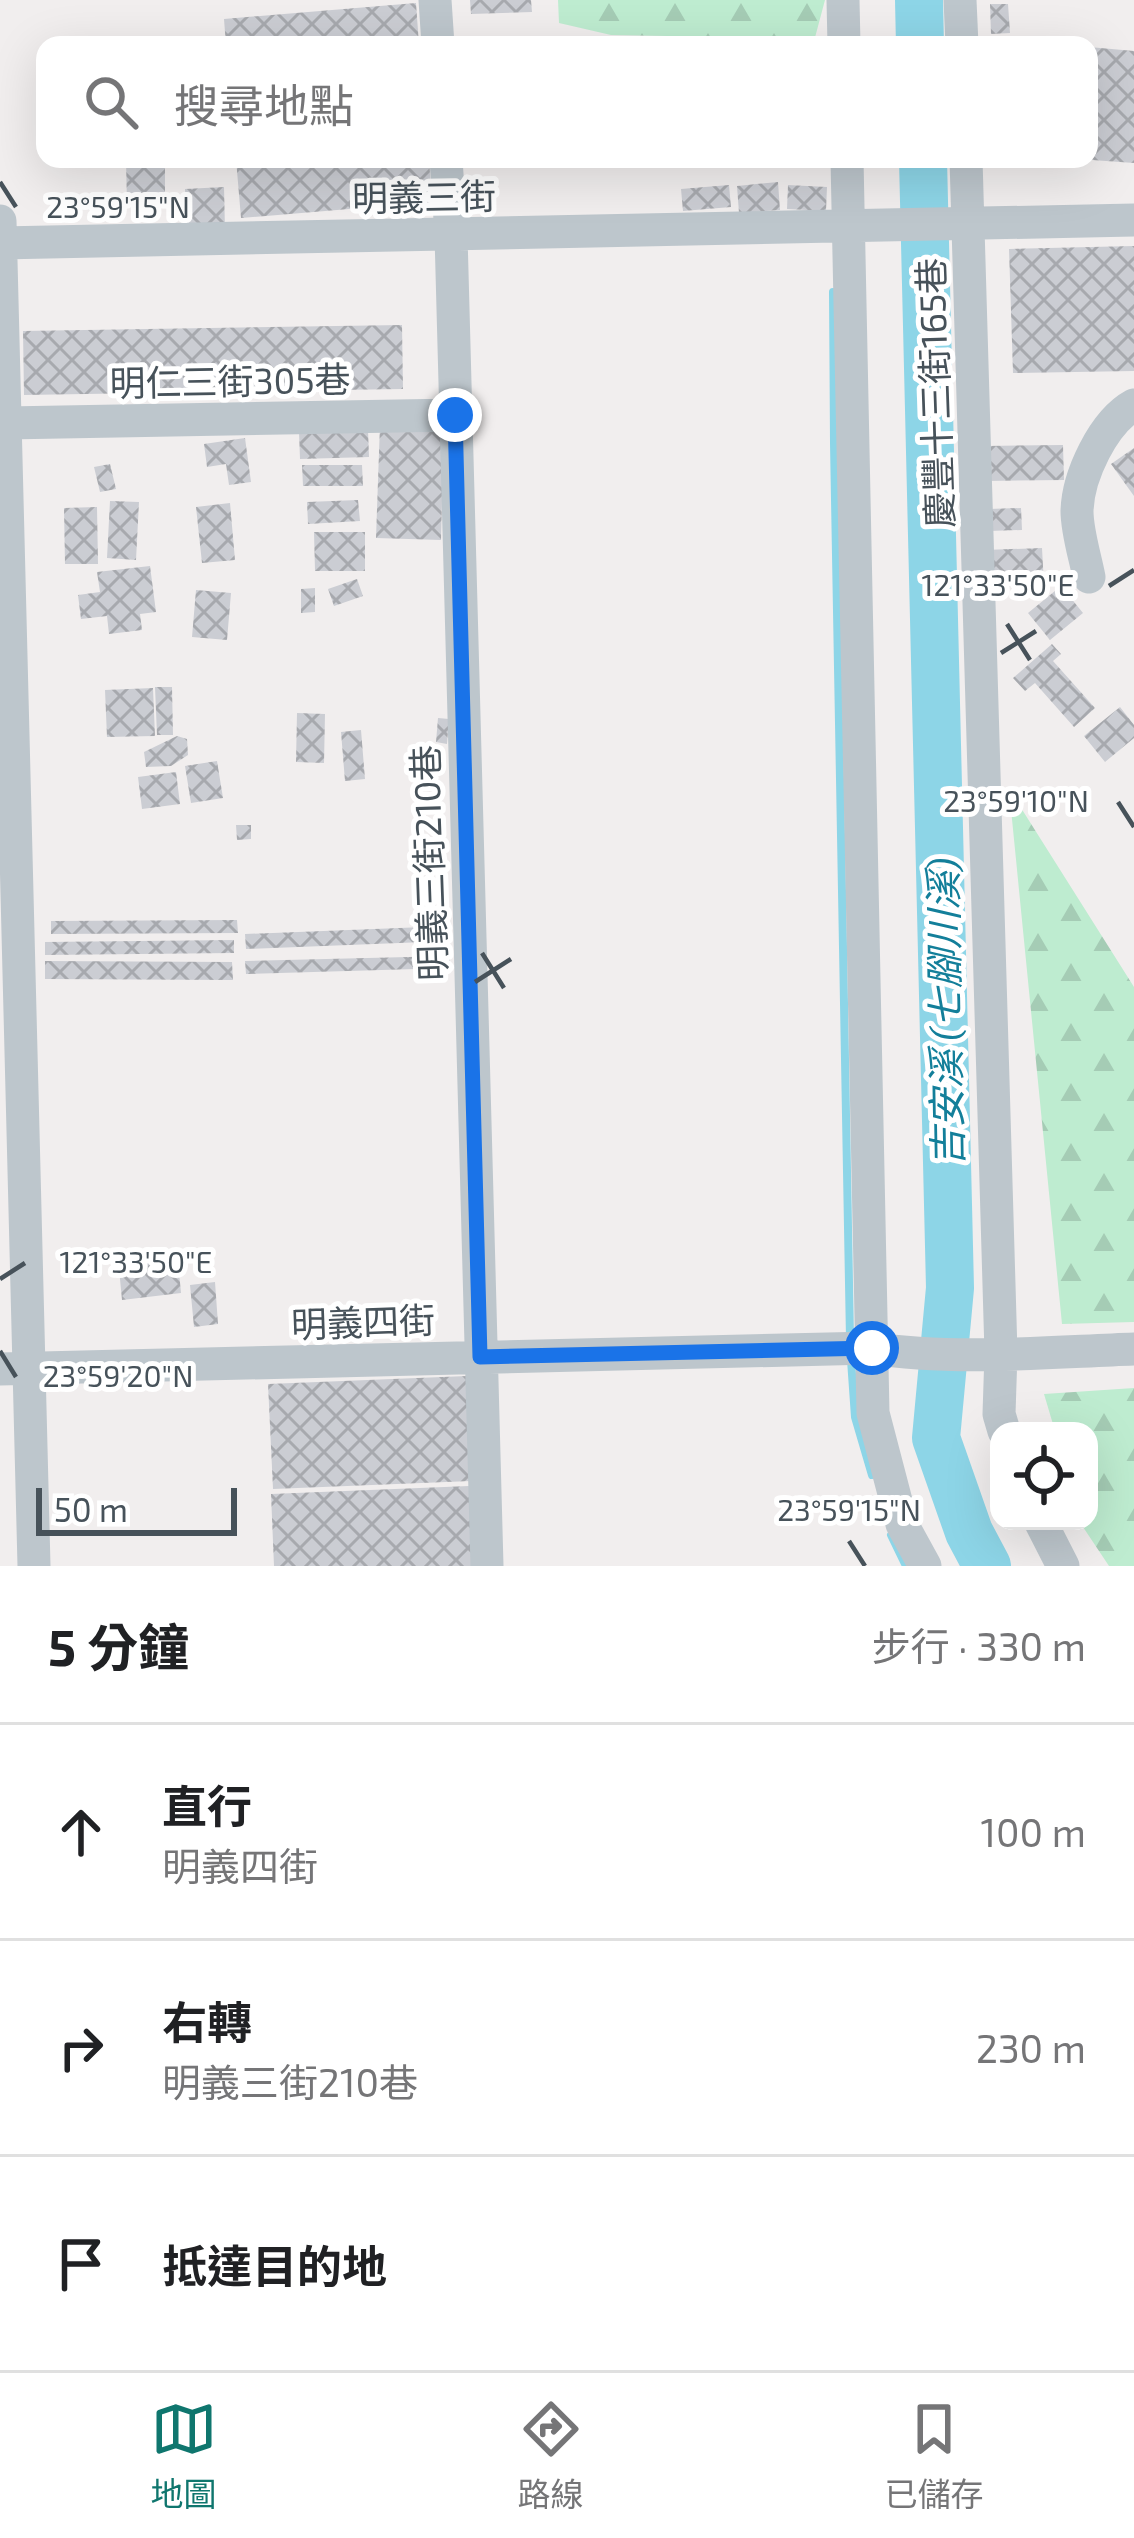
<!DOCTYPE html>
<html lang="zh-TW">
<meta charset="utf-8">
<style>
:root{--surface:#fff;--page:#f6f6f6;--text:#202124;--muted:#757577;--line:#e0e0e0;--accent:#0f766e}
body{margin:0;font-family:"Exo 2","Noto Sans TC",sans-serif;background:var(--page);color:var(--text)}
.controls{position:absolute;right:36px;bottom:36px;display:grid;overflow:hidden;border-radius:24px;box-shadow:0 12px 48px #0002}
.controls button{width:108px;height:108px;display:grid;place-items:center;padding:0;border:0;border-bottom:3px solid var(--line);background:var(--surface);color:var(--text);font:60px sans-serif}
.scale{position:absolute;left:36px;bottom:30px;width:201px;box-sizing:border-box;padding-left:12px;border:6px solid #47525a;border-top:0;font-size:33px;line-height:42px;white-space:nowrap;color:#47525a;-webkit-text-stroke:9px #fff;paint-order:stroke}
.stop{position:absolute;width:36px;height:36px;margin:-27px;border:9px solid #1a73e8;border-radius:50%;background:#fff}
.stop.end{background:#1a73e8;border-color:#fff;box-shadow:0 3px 12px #0008}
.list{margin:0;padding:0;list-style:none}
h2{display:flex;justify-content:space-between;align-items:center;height:156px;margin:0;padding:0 48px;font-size:51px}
h2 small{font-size:39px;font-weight:400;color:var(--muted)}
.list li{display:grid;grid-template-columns:78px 1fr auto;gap:36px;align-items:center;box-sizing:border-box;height:216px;padding:0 48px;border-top:3px solid var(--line)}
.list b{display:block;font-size:45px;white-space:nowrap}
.list p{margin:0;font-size:39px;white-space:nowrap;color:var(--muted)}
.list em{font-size:39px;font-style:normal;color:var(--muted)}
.icon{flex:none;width:66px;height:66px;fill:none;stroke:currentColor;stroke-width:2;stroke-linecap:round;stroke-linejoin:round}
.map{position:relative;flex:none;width:1134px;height:1566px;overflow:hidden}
.search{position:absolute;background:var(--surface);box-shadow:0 12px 48px #0002;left:36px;right:36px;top:36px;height:132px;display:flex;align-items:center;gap:30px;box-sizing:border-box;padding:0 42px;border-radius:24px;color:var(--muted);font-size:45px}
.sheet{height:804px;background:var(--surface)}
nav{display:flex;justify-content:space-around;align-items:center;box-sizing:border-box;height:168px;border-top:3px solid var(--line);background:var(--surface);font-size:33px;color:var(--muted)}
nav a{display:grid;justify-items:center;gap:6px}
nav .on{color:var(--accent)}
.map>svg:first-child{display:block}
.forest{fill:url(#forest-firs)}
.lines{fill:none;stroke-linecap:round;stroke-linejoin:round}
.stream{stroke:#8dd5e7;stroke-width:8}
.river{stroke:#8dd5e7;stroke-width:48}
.building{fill:url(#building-cross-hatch)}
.minor{stroke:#bdc6cc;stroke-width:33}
.route{stroke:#1a73e8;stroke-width:15}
.ticks{fill:none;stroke:#47525a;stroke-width:4.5}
.labels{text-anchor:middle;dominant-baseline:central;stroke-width:10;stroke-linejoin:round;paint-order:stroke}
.street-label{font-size:36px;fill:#47525a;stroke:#fff}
.water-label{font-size:39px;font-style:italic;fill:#137f9a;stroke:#fff}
.ticks-label{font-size:30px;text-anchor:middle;fill:#47525a;stroke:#fff;stroke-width:10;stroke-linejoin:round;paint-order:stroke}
</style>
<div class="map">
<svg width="1134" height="1566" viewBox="0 0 1134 1566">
<defs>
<pattern id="forest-firs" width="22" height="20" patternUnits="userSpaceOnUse" patternTransform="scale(3)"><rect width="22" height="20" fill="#beecd0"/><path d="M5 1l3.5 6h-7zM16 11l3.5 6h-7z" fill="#a5ccb5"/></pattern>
<pattern id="building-cross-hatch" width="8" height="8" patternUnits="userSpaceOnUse" patternTransform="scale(3)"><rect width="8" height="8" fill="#cbcdd3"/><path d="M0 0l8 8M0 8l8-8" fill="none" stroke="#a7a9ae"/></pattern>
</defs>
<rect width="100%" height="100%" fill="#f1eeee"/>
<path class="forest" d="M558 0H825L813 45H781L723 37 611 35 559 23Z
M1009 789 1134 987V1322L1062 1324Z
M1134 1388V1566H1109L1079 1521H1089V1431H1055L1044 1394Z"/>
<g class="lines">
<path class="stream" d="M833 292 834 443 850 1339
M851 1360 855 1417 872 1475
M891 1535 906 1566"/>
<path class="river" d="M919 0 920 45
M923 159 950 1288 936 1438 969 1532 987 1566"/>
</g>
<path class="building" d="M470 0H531L532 12 471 14Z
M416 3 419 45H226L224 19Z
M990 4H1008L1010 33 991 34Z
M1089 47 1134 51V163L1092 160 1095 120H1089Z
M126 159H183V166L165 165V206H127Z
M236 159H429L432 202 241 218Z
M683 159H724V165L684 167Z
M737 159H774L775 162 738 167Z
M778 182 780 210 739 213 737 186Z
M729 185 731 207 683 211 681 189Z
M788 185 827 187 826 211 787 209Z
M224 187 225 230 187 232 185 189Z
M1134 246V371L1013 373 1009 249Z
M402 325 403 389 24 395 23 331Z
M380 424 444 426 441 540 376 538Z
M368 430 369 457 300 459 299 432Z
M245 438 251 482 229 485 226 464 207 467 204 444Z
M1063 445 1064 480 986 481V446Z
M1134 448V496L1111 464Z
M110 464 116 489 100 492 94 467Z
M302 465H362L363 486H303Z
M358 500 360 521 308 524 307 502Z
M110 501 139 502 136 560 107 558Z
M230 503 235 560 202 563 196 507Z
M97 507 98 564H65L64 508Z
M1021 508 1022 530 989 531 988 509Z
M314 532H365V571H315Z
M1042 548 1044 585 986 588 984 550Z
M150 566 156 612 140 614 142 630 109 634 107 616 81 619 78 595 100 592 97 572Z
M357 579 363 596 334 606 328 589Z
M1061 586 1083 613 1050 640 1028 613Z
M315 588V612L301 613V589Z
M196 590 231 593 227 640 192 637Z
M1052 644 1061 654 1053 661 1095 708 1074 727 1035 683 1025 691 1013 678Z
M155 687H172L173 735H157Z
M153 688 155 736 107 737 105 690Z
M1120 707 1134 725V738L1105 762 1084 736Z
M297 713 325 714 324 763 296 762Z
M438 718 449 719 447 744 436 742Z
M361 730 365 779 345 781 341 732Z
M177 736 187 739 188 755 171 766 146 767 144 752Z
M217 761 223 798 191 803 185 766Z
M176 772 180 804 142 809 138 777Z
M236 825H251V839L237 840Z
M237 920 238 933 51 934V921Z
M450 926V941L246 949 245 934Z
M234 940V953L45 955V942Z
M450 956V968L246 974 245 961Z
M45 961 232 962 233 980 45 979Z
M177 1251 181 1293 122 1300 118 1258Z
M215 1282 218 1324 194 1327 190 1285Z
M467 1376 471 1481 273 1489 268 1384Z
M469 1486 473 1566H274L271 1494Z"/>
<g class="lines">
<path class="minor" d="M435 0 438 45
M843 0 844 45
M960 0 962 45
M446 159 451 235 487 1566
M847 159 873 1413 902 1524 925 1566
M966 159 1001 1353 999 1414 1004 1431
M0 221 34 1566
M0 243 1134 220
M6 423 455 415
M1089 577C1085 556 1077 532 1077 511 1078 476 1103 422 1134 405
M0 1369 871 1348C954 1361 1050 1352 1134 1349
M1040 1521 1063 1566"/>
</g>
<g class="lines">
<path class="route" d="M455 415 480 1357 872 1348"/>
</g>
<path class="ticks" d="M0 182 16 207M1109 586 1134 570M1007 624 1030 660M1001 653 1036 631M1118 802 1134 827M482 953 504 988M475 982 511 959M0 1279 25 1263M0 1351 16 1377M849 1541 865 1566"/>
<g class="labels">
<g class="street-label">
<text transform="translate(424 196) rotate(-1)">明義三街</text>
<text transform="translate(230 380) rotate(-1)">明仁三街305巷</text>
<text transform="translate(934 393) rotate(-92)">慶豐十三街165巷</text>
<text transform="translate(428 863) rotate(-92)">明義三街210巷</text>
<text transform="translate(363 1321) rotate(-2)">明義四街</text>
</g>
<g class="water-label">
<text transform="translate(944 1012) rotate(-91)">吉安溪 (七腳川溪)</text>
</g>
</g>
<g class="ticks-label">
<text x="118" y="218">23°59'15"N</text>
<text x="998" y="596">121°33'50"E</text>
<text x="1016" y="812">23°59'10"N</text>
<text x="136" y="1273">121°33'50"E</text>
<text x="118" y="1387">23°59'20"N</text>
<text x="849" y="1521">23°59'15"N</text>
</g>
</svg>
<div class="controls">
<button><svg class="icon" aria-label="locate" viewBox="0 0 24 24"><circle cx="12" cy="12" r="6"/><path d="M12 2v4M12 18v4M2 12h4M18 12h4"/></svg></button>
</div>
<div class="scale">50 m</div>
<div class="stop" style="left:872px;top:1348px"></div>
<div class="stop end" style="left:455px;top:415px"></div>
<div class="search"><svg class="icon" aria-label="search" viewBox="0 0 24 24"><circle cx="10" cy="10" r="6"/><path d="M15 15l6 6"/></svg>搜尋地點</div>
</div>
<section class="sheet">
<h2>5 分鐘<small>步行 · 330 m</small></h2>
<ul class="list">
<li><svg class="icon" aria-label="ahead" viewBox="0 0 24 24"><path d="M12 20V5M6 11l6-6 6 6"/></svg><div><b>直行</b><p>明義四街</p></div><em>100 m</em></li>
<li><svg class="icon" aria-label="right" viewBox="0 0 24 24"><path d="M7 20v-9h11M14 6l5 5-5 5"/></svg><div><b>右轉</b><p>明義三街210巷</p></div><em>230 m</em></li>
<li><svg class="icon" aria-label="arrive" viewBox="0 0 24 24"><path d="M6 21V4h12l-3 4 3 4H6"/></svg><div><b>抵達目的地</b></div></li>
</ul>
</section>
<nav>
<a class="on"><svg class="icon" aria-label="map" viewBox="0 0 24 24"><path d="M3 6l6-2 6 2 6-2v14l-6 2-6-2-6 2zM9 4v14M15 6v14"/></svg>地圖</a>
<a><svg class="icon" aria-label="directions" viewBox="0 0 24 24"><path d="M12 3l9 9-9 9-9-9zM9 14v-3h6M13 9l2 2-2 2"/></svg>路線</a>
<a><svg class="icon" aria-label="saved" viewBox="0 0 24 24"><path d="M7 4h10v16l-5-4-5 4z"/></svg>已儲存</a>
</nav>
